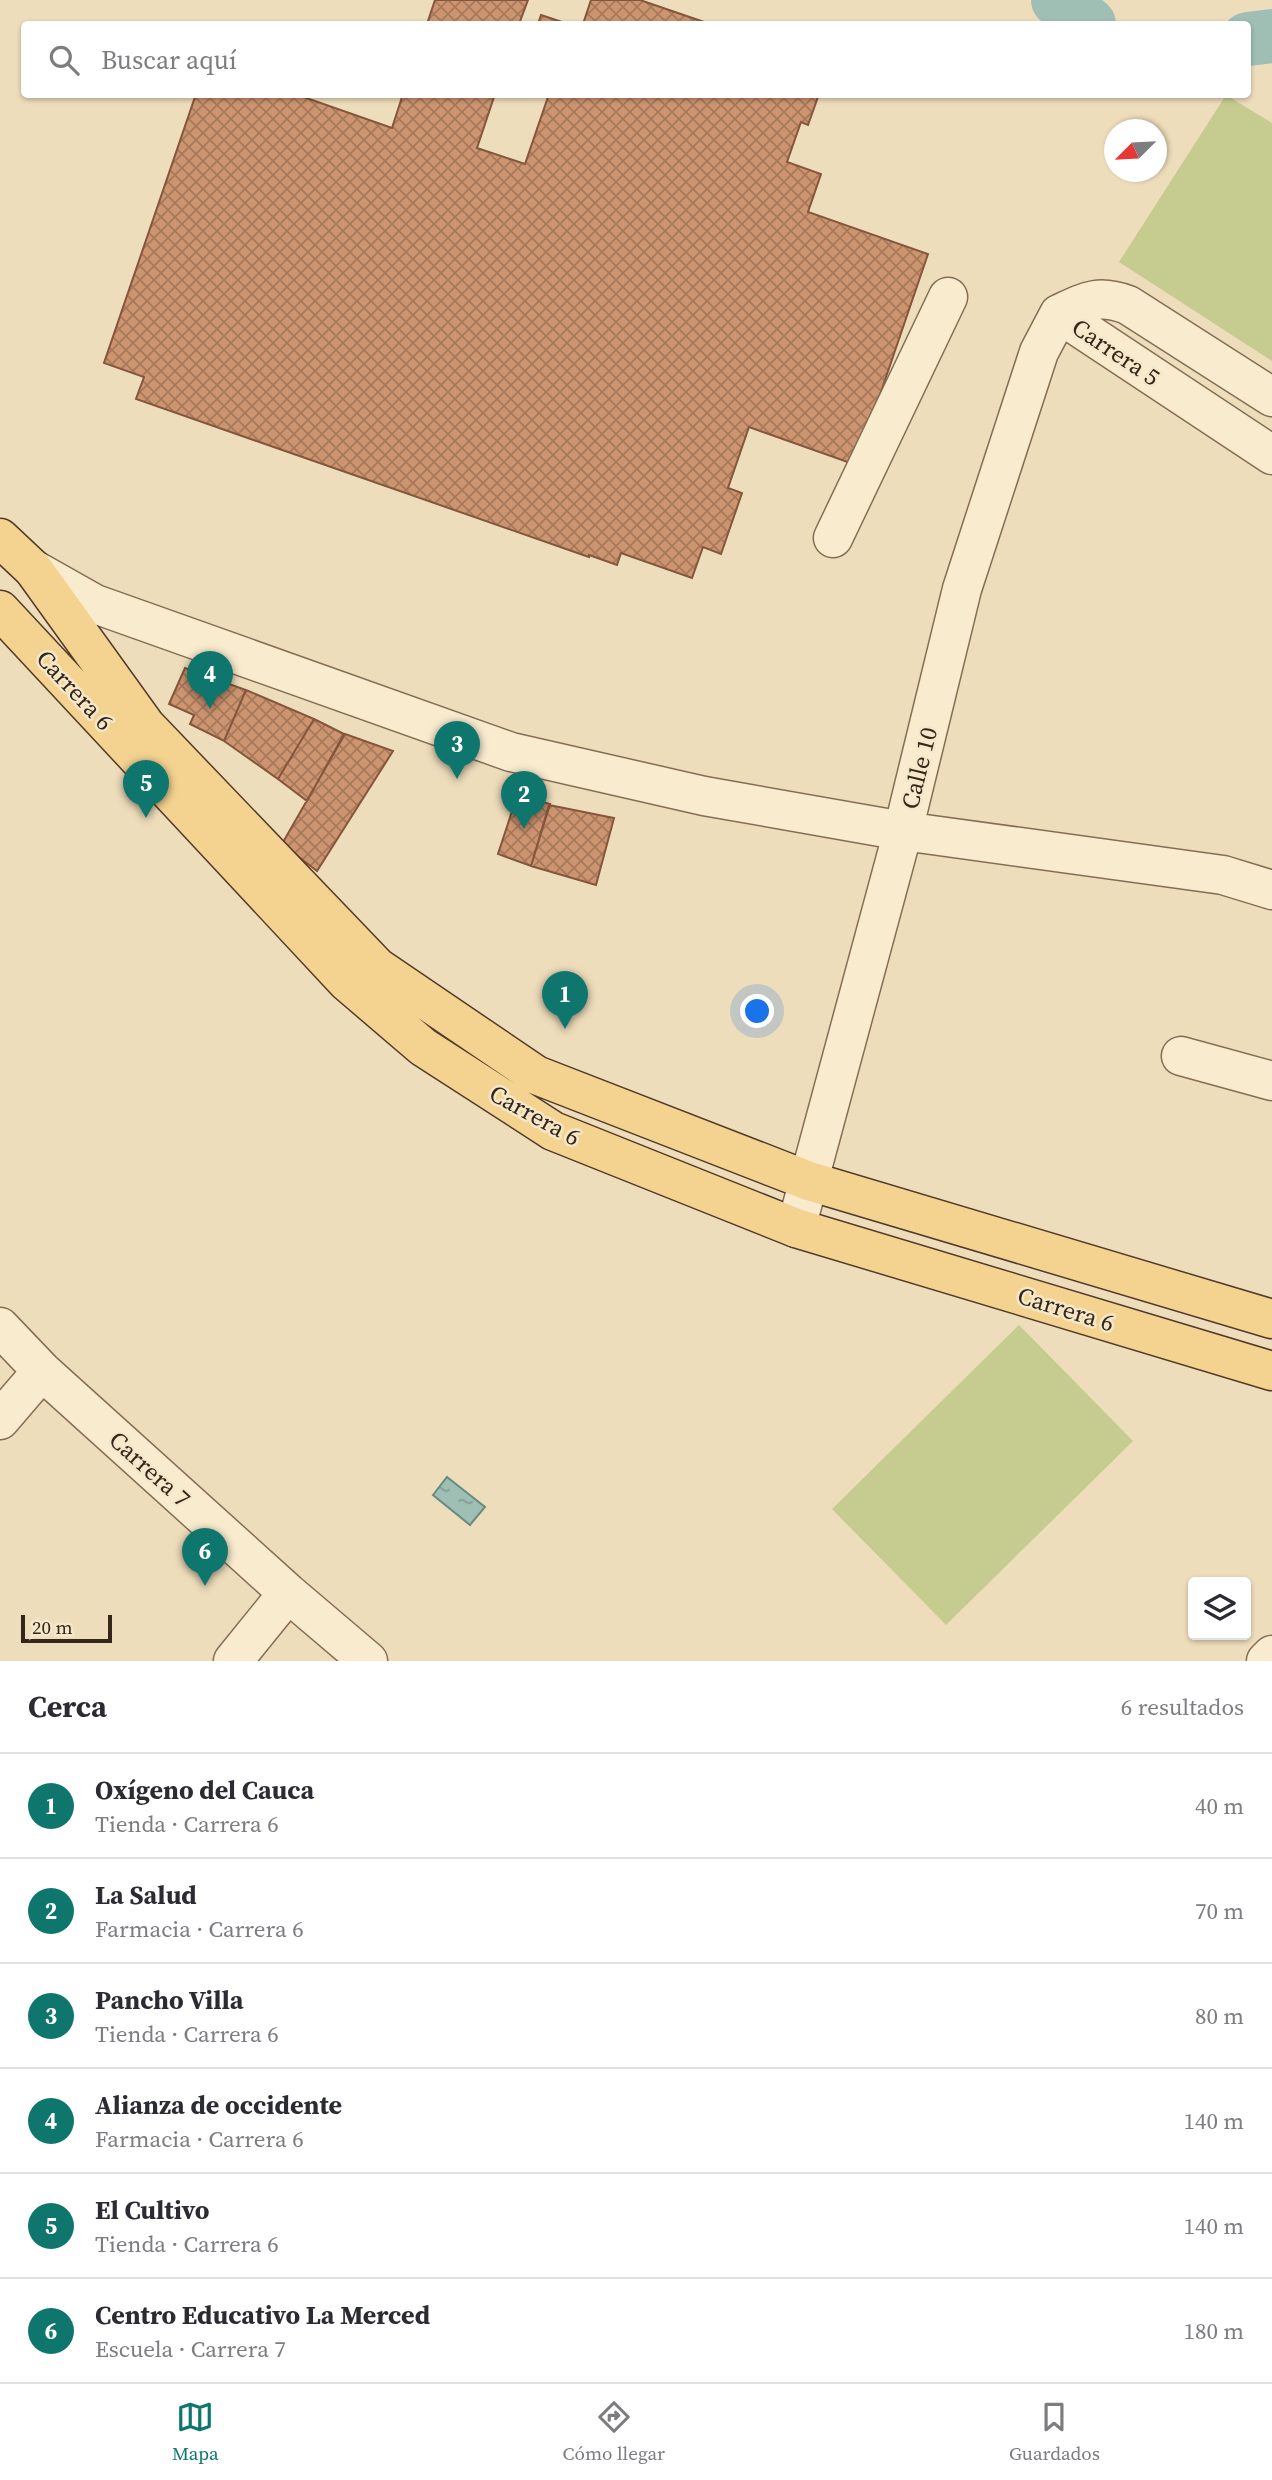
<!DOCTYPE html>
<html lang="es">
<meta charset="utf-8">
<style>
:root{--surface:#fff;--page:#f7f7f7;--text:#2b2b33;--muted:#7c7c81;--line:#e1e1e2;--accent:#0f766e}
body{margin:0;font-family:"Source Serif 4",serif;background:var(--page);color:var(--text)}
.controls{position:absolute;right:21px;bottom:21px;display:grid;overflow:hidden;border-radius:7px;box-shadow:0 2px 5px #0004}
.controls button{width:63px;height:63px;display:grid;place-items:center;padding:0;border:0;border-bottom:2px solid var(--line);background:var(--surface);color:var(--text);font:35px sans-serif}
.compass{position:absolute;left:1104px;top:119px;width:63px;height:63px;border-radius:50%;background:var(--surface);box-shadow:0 2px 5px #0004;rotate:246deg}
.scale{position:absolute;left:21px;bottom:18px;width:91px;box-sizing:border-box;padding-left:7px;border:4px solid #34261a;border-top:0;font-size:19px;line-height:24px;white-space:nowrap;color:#34261a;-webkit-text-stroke:5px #f5e8ca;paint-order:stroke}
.you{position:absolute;left:758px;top:1012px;width:24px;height:24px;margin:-18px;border:5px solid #fff;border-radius:50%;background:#1a73e8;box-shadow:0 0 0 10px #1a73e833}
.badge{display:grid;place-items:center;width:46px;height:46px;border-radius:50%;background:var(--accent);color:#fff;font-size:23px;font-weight:700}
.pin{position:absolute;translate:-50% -58px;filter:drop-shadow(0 2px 4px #0008)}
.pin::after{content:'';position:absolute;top:37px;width:24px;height:21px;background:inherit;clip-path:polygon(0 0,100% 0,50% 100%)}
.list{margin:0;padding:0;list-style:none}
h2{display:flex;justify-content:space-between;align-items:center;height:91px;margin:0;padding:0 28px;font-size:30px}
h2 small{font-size:23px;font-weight:400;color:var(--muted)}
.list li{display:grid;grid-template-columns:46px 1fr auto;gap:21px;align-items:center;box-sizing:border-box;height:105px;padding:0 28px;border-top:2px solid var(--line)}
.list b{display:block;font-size:26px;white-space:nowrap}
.list p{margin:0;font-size:23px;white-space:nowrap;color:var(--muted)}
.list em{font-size:23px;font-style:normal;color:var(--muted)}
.icon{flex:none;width:38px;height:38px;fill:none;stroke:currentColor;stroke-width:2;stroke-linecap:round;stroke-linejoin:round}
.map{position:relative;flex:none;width:1272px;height:1661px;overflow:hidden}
.search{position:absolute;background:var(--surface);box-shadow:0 2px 5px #0004;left:21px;right:21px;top:21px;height:77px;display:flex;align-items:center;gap:18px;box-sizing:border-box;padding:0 24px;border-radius:7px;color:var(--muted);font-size:26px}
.sheet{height:721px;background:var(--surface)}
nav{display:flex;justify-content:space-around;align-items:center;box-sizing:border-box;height:98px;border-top:2px solid var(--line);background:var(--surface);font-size:19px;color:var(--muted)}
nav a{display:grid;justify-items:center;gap:4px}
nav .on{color:var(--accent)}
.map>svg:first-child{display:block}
.park{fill:#c6cb8f}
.water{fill:url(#water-ripples);stroke:#678c82;stroke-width:2}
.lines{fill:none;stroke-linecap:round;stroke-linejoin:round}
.river{stroke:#9fbfb4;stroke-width:54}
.building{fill:url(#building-cross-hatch);stroke:#84563b;stroke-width:2}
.minor-casing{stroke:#856d55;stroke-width:41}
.major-casing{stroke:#523b2a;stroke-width:41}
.minor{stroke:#f9ebce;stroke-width:38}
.major{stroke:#f4d290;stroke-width:38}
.labels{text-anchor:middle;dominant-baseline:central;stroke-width:5;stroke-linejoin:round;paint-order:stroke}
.street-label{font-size:24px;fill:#34261a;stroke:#f5e8ca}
</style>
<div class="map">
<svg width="1272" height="1661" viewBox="0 0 1272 1661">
<defs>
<pattern id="water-ripples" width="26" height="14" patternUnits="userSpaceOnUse" patternTransform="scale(1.75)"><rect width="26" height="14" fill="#9fbfb4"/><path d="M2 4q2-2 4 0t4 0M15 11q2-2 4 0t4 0" fill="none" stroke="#829b92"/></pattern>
<pattern id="building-cross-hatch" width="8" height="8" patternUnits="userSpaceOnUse" patternTransform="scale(1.75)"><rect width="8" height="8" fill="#cd9470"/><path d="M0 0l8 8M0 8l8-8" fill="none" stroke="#a7795b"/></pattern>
</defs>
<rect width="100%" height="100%" fill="#edb"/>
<path class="park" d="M1226 95 1272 123V361L1119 262Z
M1019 1325 1133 1441 946 1625 832 1509Z"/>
<path class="water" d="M447 1477 485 1507 470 1525 433 1495Z"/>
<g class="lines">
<path class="river" d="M1058 0 1089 24
M1248 39 1272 36"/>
</g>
<path class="building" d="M435 0H528L519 24H427Z
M591 0H640L710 24H583Z
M541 15 568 24H538Z
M196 94H295L392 128 403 94H495L477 148 525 164 549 94H819L808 125 801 122 787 162 821 174 808 212 928 254 856 465 749 427 728 488 742 493 721 554 703 547 692 578 621 553 617 565 589 555V557L136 399 144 377 104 363Z
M185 668 246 690 224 741 190 724 194 715 169 704Z
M246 690 314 719 278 779 224 741Z
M314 719 344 734 307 801 278 779Z
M345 734 393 751 317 871 282 844Z
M517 796 550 804 531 866 498 854Z
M549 805 614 818 596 885 531 866Z"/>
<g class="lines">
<g class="minor-casing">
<path id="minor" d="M1059 314 1272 455
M1059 314C1087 301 1098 294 1128 305L1272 397
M833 538 948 297
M33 569 95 604 511 752 704 796 903 831 1223 875 1272 890
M1181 1056 1272 1081
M796 1228 903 831 962 589 1039 352 1059 314
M0 1327 42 1371 288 1593 368 1661
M0 1420 42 1371
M233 1661 288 1593
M1266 1661 1272 1655"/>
</g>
<g class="major-casing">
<path id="major" d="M0 538 33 569 146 726 377 967 536 1075 809 1181 1272 1319
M0 610 347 982 423 1047 553 1131 796 1228 1272 1371"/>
</g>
<use href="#minor" class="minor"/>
<use href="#major" class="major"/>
</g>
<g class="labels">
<g class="street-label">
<text transform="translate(1116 352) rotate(34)">Carrera 5</text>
<text transform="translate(75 690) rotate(47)">Carrera 6</text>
<text transform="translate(919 768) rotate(-76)">Calle 10</text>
<text transform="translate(535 1115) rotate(29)">Carrera 6</text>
<text transform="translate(1066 1309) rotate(17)">Carrera 6</text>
<text transform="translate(150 1469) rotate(42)">Carrera 7</text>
</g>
</g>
</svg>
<div class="controls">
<button><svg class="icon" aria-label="layers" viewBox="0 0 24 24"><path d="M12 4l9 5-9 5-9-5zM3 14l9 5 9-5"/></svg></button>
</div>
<svg class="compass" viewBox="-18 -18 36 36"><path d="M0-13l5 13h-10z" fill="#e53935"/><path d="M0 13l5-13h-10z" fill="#7c7c81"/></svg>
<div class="scale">20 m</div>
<div class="you"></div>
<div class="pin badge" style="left:565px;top:1029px">1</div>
<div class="pin badge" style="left:524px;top:829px">2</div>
<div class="pin badge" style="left:457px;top:779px">3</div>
<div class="pin badge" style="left:210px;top:709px">4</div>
<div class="pin badge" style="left:146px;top:818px">5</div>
<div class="pin badge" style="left:205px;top:1586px">6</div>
<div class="search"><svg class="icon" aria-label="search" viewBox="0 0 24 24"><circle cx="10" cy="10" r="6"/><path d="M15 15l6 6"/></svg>Buscar aquí</div>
</div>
<section class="sheet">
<h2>Cerca<small>6 resultados</small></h2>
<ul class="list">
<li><span class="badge">1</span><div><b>Oxígeno del Cauca</b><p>Tienda · Carrera 6</p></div><em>40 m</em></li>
<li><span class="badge">2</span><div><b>La Salud</b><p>Farmacia · Carrera 6</p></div><em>70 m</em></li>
<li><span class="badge">3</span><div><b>Pancho Villa</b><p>Tienda · Carrera 6</p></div><em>80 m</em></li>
<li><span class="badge">4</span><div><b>Alianza de occidente</b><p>Farmacia · Carrera 6</p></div><em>140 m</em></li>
<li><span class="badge">5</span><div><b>El Cultivo</b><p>Tienda · Carrera 6</p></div><em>140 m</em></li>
<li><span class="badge">6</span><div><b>Centro Educativo La Merced</b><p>Escuela · Carrera 7</p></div><em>180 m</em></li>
</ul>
</section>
<nav>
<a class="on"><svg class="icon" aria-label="map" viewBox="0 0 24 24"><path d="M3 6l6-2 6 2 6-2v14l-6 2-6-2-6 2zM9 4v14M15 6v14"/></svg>Mapa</a>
<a><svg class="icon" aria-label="directions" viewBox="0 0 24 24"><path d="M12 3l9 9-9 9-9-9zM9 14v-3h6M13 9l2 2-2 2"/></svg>Cómo llegar</a>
<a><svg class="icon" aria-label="saved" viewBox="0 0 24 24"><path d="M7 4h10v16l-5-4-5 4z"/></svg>Guardados</a>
</nav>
